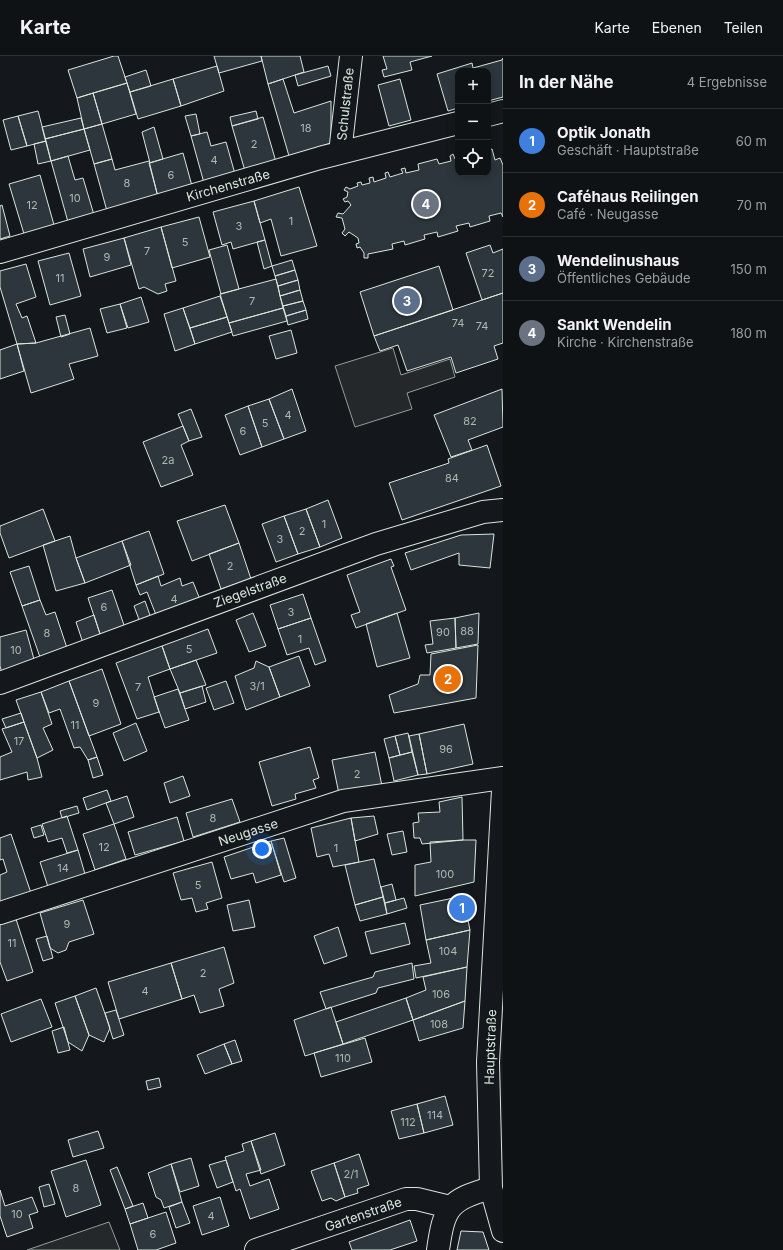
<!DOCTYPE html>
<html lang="de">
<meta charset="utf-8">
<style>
:root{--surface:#0f1215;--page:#1d2022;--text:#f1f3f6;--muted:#9b9ea0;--line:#2f3234;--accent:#2563eb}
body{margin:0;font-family:Inter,sans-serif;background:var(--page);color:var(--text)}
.controls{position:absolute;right:12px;top:12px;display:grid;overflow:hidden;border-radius:8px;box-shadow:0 2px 10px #0003}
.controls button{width:36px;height:36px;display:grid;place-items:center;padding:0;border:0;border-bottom:1px solid var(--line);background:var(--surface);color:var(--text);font:20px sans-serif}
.you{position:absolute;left:262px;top:793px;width:14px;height:14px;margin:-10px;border:3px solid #fff;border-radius:50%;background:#1a73e8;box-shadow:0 0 0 6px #1a73e833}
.badge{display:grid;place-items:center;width:26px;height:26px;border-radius:50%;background:var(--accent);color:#fff;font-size:13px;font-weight:700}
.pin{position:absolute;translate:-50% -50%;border:2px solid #fff;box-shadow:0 1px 4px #0006}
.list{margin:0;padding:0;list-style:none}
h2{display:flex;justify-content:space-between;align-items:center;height:52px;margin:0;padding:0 16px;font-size:17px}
h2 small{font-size:13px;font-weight:400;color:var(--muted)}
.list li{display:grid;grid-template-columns:26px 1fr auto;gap:12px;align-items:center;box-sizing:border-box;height:64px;padding:0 16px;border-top:1px solid var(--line)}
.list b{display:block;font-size:15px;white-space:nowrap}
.list p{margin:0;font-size:13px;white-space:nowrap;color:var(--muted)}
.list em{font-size:13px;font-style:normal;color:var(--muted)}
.icon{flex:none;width:22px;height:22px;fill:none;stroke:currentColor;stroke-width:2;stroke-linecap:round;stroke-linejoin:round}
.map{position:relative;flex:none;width:503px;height:1194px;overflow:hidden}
header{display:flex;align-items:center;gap:24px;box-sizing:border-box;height:56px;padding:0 20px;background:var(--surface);border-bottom:1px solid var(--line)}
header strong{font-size:19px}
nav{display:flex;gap:22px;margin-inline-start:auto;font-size:14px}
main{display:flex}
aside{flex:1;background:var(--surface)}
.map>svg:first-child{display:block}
.parking{fill:#24282b;stroke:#939e99}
.building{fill:#2c363c;stroke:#d8e6dc}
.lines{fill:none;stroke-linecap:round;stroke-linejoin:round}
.minor-casing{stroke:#d8e6dc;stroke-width:24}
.tertiary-casing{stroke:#d8e6dc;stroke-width:24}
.minor{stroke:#14181c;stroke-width:22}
.tertiary{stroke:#14181c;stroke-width:22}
.labels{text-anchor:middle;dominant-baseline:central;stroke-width:3;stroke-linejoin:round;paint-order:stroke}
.number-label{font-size:11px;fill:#adbab4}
.street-label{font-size:13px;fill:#d8e6dc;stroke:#14181c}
</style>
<header>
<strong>Karte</strong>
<nav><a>Karte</a><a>Ebenen</a><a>Teilen</a></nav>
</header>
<main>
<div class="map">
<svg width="503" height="1194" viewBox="0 0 503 1194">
<rect width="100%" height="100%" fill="#14181c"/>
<path class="parking" d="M393 292 401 319 450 303 455 321 407 337 412 353 355 371 335 310Z
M109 1166 120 1194H27Z"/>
<path class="building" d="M114 0H118L127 27 77 42 68 14Z
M214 0H261L262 5 219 17Z
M261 0H300L304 16 268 28Z
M383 0H432L410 6 412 14 384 21 382 14 387 13Z
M503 2V41L488 45V15H458V52L448 55 437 18 472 7 473 12 502 4Z
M217 10 224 35 181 50 173 23Z
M328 10 331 20 298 30 295 19Z
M146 14 151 30 130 36 125 21Z
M173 23 181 50 138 63 130 36Z
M283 23 294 57 331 45V87L289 100 268 28Z
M400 23 411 64 389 70 378 29Z
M127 27 136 58 102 68 93 37Z
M93 37 102 68 84 73 77 42Z
M38 55 46 85 27 90 18 60Z
M256 55 258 63 232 70 230 61Z
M196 58 200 78 191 80 185 60Z
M18 60 27 90 11 94 3 64Z
M263 61 276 106 245 115 232 70Z
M81 62 84 73 45 83 42 71Z
M102 68 112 103 94 108 84 73Z
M154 71 163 103 150 107 142 76Z
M84 73 90 94 51 105 45 83Z
M207 76 211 90 226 86 235 118 204 127 191 80Z
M46 85 51 105 38 108 34 88Z
M492 93 495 104 500 102 503 109V161L501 157 489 160 490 165 470 171 469 167 456 170 458 175 438 181 437 176 424 179 425 183 405 189 404 185 392 188 393 193 368 198V202H364V197L360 191 357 192 356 188 359 187 358 182 349 176 345 180 342 177 345 173 342 162 336 161 338 157 343 158 351 149 348 145 345 146 343 143 347 141 348 136 344 134 346 131 350 133 358 130 357 127 361 126 362 129 370 127 369 122 373 121 374 126 386 122 385 117 388 116 390 121 403 117 401 113 405 112 406 117 419 114 418 108 437 103 439 108 451 105 450 100 453 98 455 103 458 102V117H488V94Z
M183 97 192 130 158 141 149 107Z
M68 100 75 124 83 122 94 159 68 166 51 105Z
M112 103 115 114 149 105 158 141 107 155 94 108Z
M40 119 54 169 24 178 9 128Z
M299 131 317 190 281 200 271 163 260 167 254 145Z
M254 145 265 184 233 193 231 186 222 189 213 156Z
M2 149 10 180 0 183V150Z
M199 161 210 201 172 212 161 171Z
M161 171 176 225 165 228 167 235 158 238 144 231 139 233 124 182Z
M124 182 131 209 90 221 83 193Z
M265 184 272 210 264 213 257 186Z
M227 189 239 233 221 238 209 194Z
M490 189 493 197 503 193V237L482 244 466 197Z
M69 197 81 240 50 249 38 205Z
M292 204 295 214 275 220 272 210Z
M26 208 36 241 16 248 22 262 27 260 36 287 17 288 0 231V215Z
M439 210 453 254 374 280 360 236Z
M295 214 298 224 278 230 275 220Z
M276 223 283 252 229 267 220 238Z
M298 224 300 234 280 240 278 230Z
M300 234 303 245 283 250 280 240Z
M503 237V287L494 290 498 303 456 317 451 301 407 315 398 289 380 295 374 280Z
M220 240 227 261 190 272 183 252Z
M141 241 149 266 128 272 120 248Z
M303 245 306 254 286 260 283 250Z
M120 248 127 272 107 277 100 253Z
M183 252 195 288 175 295 164 258Z
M283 252 287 265 233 280 229 267Z
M306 254 308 263 288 269 286 260Z
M65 259 70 278 61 281 56 261Z
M227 261 232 276 195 288 190 272Z
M90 272 98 300 69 308 74 323 31 337 17 288 36 287Z
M291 274 297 297 276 303 269 280Z
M17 288 24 315 0 323V294Z
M292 333 306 375 284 383 269 343Z
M502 333 503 371 468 384 472 394 451 401 434 359Z
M269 343 284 383 262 391 248 350Z
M248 350 262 391 240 399 225 359Z
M191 353 202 381 189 385 178 358Z
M183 370 189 385 181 389 193 419 161 431 143 386Z
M487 389 501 430 402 464 389 427 449 407 448 403Z
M328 444 342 482 320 491 306 453Z
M225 449 239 487 192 505 177 465Z
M43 453 55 485 9 502 0 477V470Z
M306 453 320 491 298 498 284 460Z
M284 460 298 498 276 506 262 468Z
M149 475 164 518 136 529 122 485Z
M494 478 490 512 459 509V497L411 514 405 497 461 479Z
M70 480 76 502 85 527 56 535 43 489Z
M122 485 131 509 85 527 76 502Z
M239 487 251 523 221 533 209 498Z
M391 503 394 510 391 511 406 554 356 572 351 559 360 556 347 519Z
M29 510 40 544 22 550 10 516Z
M158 520 161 530 180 522 182 530 193 526 201 546 158 564 147 536 140 539 136 529Z
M112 534 125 572 101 581 88 542Z
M303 538 311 562 278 573 270 549Z
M40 544 46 559 55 556 68 595 41 604 22 550Z
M145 545 152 565 141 569 134 550Z
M253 557 266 590 249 596 236 564Z
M397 557 410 602 377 611 366 568Z
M479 557 478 588 456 592 455 562Z
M94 559 101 581 83 587 76 566Z
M311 562 326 605 315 609 309 592 287 599 278 573Z
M455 562 456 592 427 597 425 589 433 588 430 565Z
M208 573 217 597 170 613 162 590Z
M26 574 35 607 2 617 0 610V581Z
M478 589 476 642 394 657 389 639 418 628 420 619H430L431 598Z
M162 590 170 613 148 621 159 656 137 663 116 607Z
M299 600 310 630 280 641 269 611Z
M196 604 206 629 180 637 170 613Z
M256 605 269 611 280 641 246 654 235 620 254 612Z
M102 613 121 668 89 680 69 625Z
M69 625 97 701 88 704 80 691 74 692 60 653 49 657 41 636Z
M226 625 234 647 214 654 206 632Z
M202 630 206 646 185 653 180 637Z
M178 633 189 664 165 672 154 641Z
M41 636 52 668 43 672 53 694 37 702 16 644Z
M21 657 24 666 6 672 2 663Z
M24 666 37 702 42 721 28 724 27 716 0 724V701L12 696 2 673Z
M136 667 147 695 124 705 113 677Z
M464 668 473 708 427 718 419 678Z
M408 677 412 696 400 699 395 680Z
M419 678 427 718 418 719 409 680Z
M395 680 400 699 389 702 384 683Z
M310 691 319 722 313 724 316 732 295 738 296 743 272 750 259 706Z
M375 696 382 730 339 738 332 704Z
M412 696 418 719 394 725 389 702Z
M97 701 103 719 93 722 88 704Z
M183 720 190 740 170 747 164 727Z
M107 734 111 745 87 754 83 742Z
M127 740 134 761 114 768 106 747Z
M462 741 463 784 422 788 420 782H414L413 767 419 766 418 757 440 756 439 746Z
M232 743 240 766 193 781 186 757Z
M77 750 79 757 62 762 60 755Z
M67 760 78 794 67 797 62 782 48 786 42 768Z
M374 760 378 778 355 785 351 762Z
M177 761 184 785 135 799 128 776Z
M351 762 359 806 333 811 329 798 317 801 311 772Z
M114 768 126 803 95 814 83 778Z
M41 769 44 779 34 782 31 772Z
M403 775 407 796 392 799 387 778Z
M11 778 31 837 0 848V819L7 816 3 803 0 804V782Z
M284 782 296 822 284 826 271 785Z
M463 784H476L474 826 415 840V809L431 806 430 786Z
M271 785 281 819 256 827 253 817 231 823 224 801Z
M78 794 85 818 48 831 40 806Z
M374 803 383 841 355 849 345 809Z
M212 806 222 842 206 847 208 853 196 856 192 842 181 844 173 817Z
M392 828 396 844 385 847 381 831Z
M463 840 470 874 426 884 420 849Z
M383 841 387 858 360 865 355 849Z
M404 842 407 852 387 858 385 847Z
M83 844 94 878 69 886 66 894 58 897 50 892 40 857Z
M249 844 255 871 233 875 227 849Z
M16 863 33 916 7 925 0 906V868Z
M405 867 410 888 371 898 365 876Z
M338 871 347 900 324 908 314 880Z
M470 874 467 911 416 922 414 910 431 907 426 884Z
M47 880 53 902 43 905 36 883Z
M224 891 234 927 219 933 224 950 200 957 194 939 182 943 171 907Z
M171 907 182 943 119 963 108 926Z
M412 907 414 923 378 932 376 937 326 953 320 936 373 921 375 916Z
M467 911 465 945 413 964 406 942 426 934 423 921Z
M96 932 110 972 104 986 89 979 75 940Z
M75 940 89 979 82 995 68 986 55 947Z
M406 942 413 964 343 988 336 966Z
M41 943 52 971 11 986 1 958Z
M465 945 463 972 419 985 413 964Z
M331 951 343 988 305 1000 294 964Z
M116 954 124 979 113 983 105 957Z
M64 971 70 994 58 997 52 975Z
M365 982 372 1006 321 1021 314 997Z
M235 984 242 1005 232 1008 224 988Z
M224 988 232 1008 205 1018 197 999Z
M159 1022 161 1031 148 1034 146 1025Z
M445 1040 453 1069 424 1077 417 1048Z
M417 1048 424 1077 399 1083 391 1055Z
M98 1075 104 1092 73 1101 68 1084Z
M275 1077 285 1109 261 1118 251 1085Z
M251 1085 261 1114 246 1118 250 1130 269 1123 279 1153 250 1163 240 1133 236 1135 225 1101 244 1095 242 1088Z
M359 1098 369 1129 357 1133 358 1137 345 1141 334 1107Z
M191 1102 199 1130 180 1136 171 1108Z
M86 1104 101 1149 66 1161 51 1115Z
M226 1104 233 1126 217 1132 209 1109Z
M334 1107 345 1141 336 1145 331 1142 322 1145 311 1115Z
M171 1108 182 1146 164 1152 161 1144 156 1141 148 1117Z
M117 1111 133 1150 125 1153 110 1114Z
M49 1128 55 1148 44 1151 39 1131Z
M0 1134 5 1150 32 1141 38 1156 29 1159 33 1172 7 1181 0 1160Z
M220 1141 229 1170 202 1179 193 1150Z
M182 1146 190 1167 176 1172 169 1151Z
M143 1147 148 1162 130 1168 125 1153Z
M166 1156 176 1187 156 1194H138L130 1168Z
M410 1164 417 1185 390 1194H352L349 1186Z
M461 1175 483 1176 489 1194H457Z"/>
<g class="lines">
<g class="minor-casing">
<path id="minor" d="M488 59 503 55
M340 97 351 0
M0 196 320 102 458 67
M0 627 376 488 483 456 503 454
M0 857 343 745 503 722
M256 1194 406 1143H417L450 1151
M438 1194C444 1151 449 1144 491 1132"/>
</g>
<g class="tertiary-casing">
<path id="tertiary" d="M503 734 488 1006 491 1132 503 1175"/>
</g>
<use href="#minor" class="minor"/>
<use href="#tertiary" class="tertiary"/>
</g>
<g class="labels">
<g class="number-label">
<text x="306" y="72">18</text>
<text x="254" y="88">2</text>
<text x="214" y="104">4</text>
<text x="171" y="119">6</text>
<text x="127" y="127">8</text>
<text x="75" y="142">10</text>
<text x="32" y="149">12</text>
<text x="291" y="165">1</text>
<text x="239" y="170">3</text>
<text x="185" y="186">5</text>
<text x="147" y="195">7</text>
<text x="107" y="201">9</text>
<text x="488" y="217">72</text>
<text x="60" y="222">11</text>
<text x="252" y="245">7</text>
<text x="458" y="267">74</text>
<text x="482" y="270">74</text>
<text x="288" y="359">4</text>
<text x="470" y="365">82</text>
<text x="265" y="367">5</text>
<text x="243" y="375">6</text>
<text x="168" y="404">2a</text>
<text x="452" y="422">84</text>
<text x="324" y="468">1</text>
<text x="302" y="475">2</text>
<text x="280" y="483">3</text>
<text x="230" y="510">2</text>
<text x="174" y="543">4</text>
<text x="104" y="551">6</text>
<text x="291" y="556">3</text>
<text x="467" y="575">88</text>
<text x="443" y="576">90</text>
<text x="47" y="577">8</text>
<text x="300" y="583">1</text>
<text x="189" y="593">5</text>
<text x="16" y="594">10</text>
<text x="257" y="630">3/1</text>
<text x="138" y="631">7</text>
<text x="96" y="647">9</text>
<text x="75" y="669">11</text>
<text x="19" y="685">17</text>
<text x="446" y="693">96</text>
<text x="357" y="718">2</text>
<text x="213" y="762">8</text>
<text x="104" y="791">12</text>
<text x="336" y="792">1</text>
<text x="63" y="812">14</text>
<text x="445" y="818">100</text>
<text x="198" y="829">5</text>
<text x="67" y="868">9</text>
<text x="12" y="887">11</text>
<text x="448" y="895">104</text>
<text x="203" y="917">2</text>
<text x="145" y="935">4</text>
<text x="441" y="938">106</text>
<text x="439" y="968">108</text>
<text x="343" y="1002">110</text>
<text x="435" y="1059">114</text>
<text x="408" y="1066">112</text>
<text x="351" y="1118">2/1</text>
<text x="76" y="1132">8</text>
<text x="17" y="1158">10</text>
<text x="211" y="1160">4</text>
<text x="153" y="1178">6</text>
</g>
<g class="street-label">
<text transform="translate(345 48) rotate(-84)">Schulstraße</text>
<text transform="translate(228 129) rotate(-16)">Kirchenstraße</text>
<text transform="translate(250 534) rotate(-20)">Ziegelstraße</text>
<text transform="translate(248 776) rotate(-18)">Neugasse</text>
<text transform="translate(490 991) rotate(-88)">Hauptstraße</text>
<text transform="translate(363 1158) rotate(-19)">Gartenstraße</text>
</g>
</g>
</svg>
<div class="controls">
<button>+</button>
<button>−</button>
<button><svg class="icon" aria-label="locate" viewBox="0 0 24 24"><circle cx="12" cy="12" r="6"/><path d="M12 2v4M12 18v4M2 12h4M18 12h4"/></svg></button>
</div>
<div class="you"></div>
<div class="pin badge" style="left:462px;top:852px;background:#3f7fe0">1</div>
<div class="pin badge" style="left:448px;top:623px;background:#e8710a">2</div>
<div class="pin badge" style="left:407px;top:245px;background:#5c6f8a">3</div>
<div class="pin badge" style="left:426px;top:148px;background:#6b7280">4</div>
</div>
<aside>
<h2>In der Nähe<small>4 Ergebnisse</small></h2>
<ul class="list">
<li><span class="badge" style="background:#3f7fe0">1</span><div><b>Optik Jonath</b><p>Geschäft · Hauptstraße</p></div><em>60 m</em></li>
<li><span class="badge" style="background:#e8710a">2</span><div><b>Caféhaus Reilingen</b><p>Café · Neugasse</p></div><em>70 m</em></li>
<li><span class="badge" style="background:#5c6f8a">3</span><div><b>Wendelinushaus</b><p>Öffentliches Gebäude</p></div><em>150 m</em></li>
<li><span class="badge" style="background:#6b7280">4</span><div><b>Sankt Wendelin</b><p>Kirche · Kirchenstraße</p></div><em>180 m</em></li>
</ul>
</aside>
</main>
